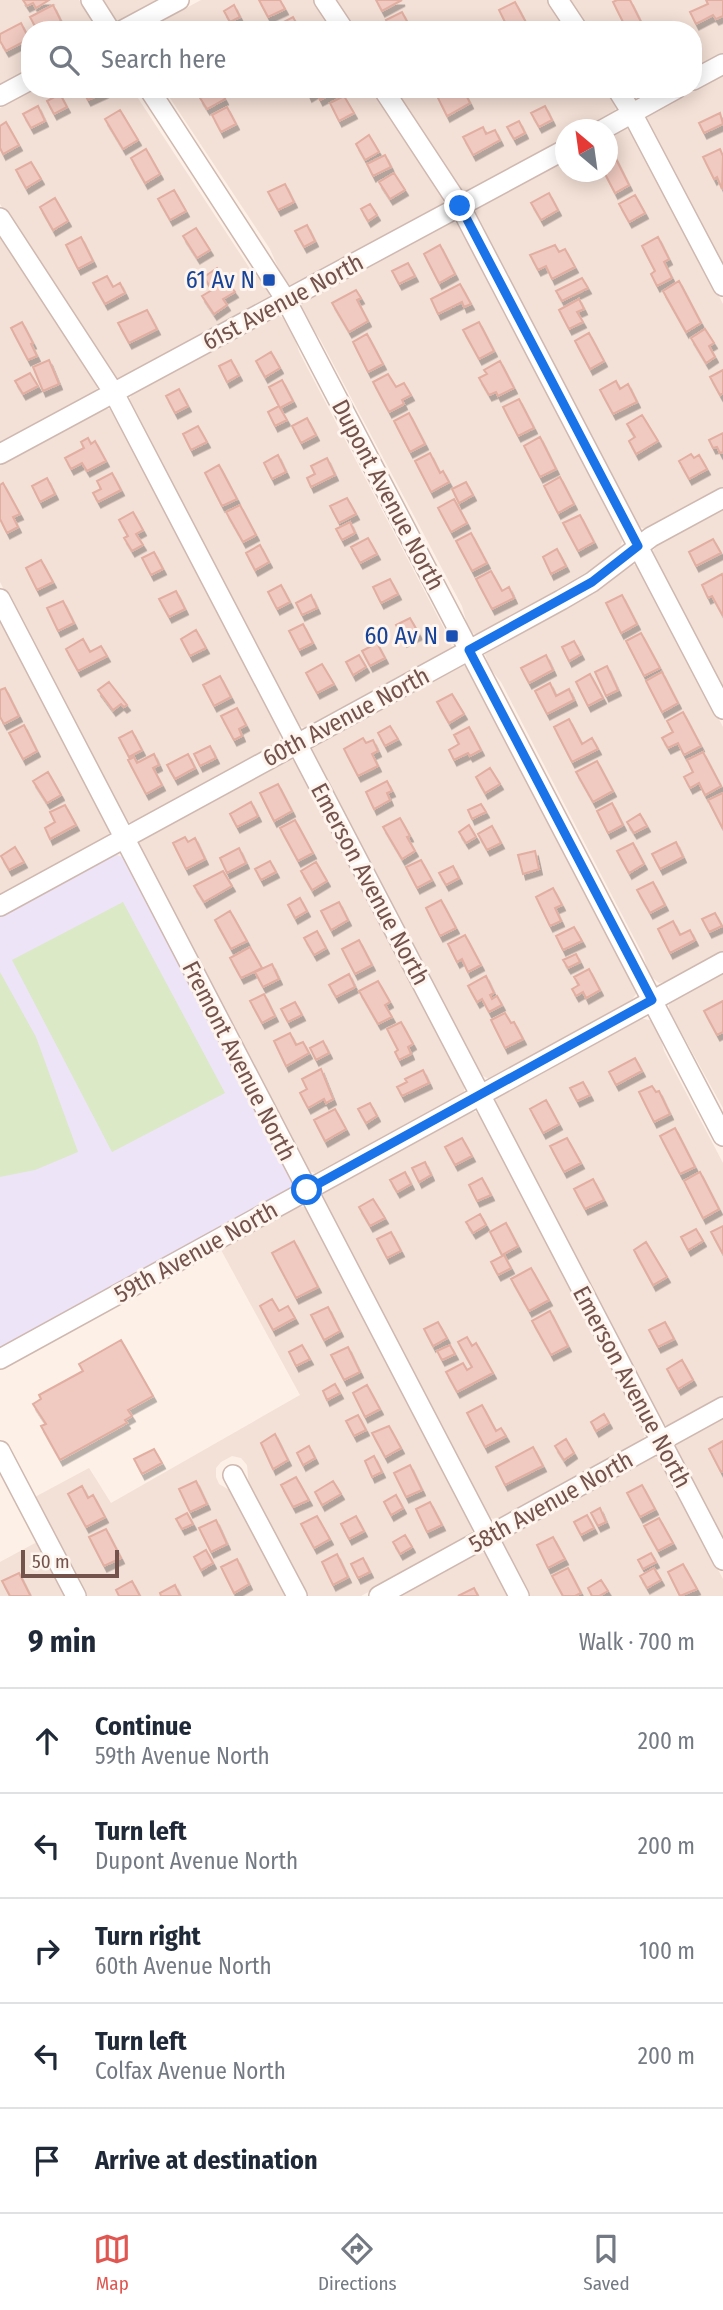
<!DOCTYPE html>
<meta charset="utf-8">
<style>
:root{--surface:#fff;--page:#f6f6f7;--text:#1f2937;--muted:#747a83;--line:#e0e1e3;--accent:#e05752}
body{margin:0;font-family:"Fira Sans Condensed",sans-serif;background:var(--page);color:var(--text)}
.compass{position:absolute;left:555px;top:119px;width:63px;height:63px;border-radius:50%;background:var(--surface);box-shadow:0 4px 18px #0003;rotate:331deg}
.scale{position:absolute;left:21px;bottom:18px;width:98px;box-sizing:border-box;padding-left:7px;border:4px solid #74534c;border-top:0;font-size:19px;line-height:24px;white-space:nowrap;color:#74534c;-webkit-text-stroke:5px #fef5ee;paint-order:stroke}
.stop{position:absolute;width:21px;height:21px;margin:-16px;border:5px solid #1a73e8;border-radius:50%;background:#fff}
.stop.end{background:#1a73e8;border-color:#fff;box-shadow:0 2px 7px #0008}
.list{margin:0;padding:0;list-style:none}
h2{display:flex;justify-content:space-between;align-items:center;height:91px;margin:0;padding:0 28px;font-size:30px}
h2 small{font-size:23px;font-weight:400;color:var(--muted)}
.list li{display:grid;grid-template-columns:46px 1fr auto;gap:21px;align-items:center;box-sizing:border-box;height:105px;padding:0 28px;border-top:2px solid var(--line)}
.list b{display:block;font-size:26px;white-space:nowrap}
.list p{margin:0;font-size:23px;white-space:nowrap;color:var(--muted)}
.list em{font-size:23px;font-style:normal;color:var(--muted)}
.icon{flex:none;width:38px;height:38px;fill:none;stroke:currentColor;stroke-width:2;stroke-linecap:round;stroke-linejoin:round}
.map{position:relative;flex:none;width:723px;height:1596px;overflow:hidden}
.search{position:absolute;background:var(--surface);box-shadow:0 4px 18px #0003;left:21px;right:21px;top:21px;height:77px;display:flex;align-items:center;gap:18px;box-sizing:border-box;padding:0 24px;border-radius:28px;color:var(--muted);font-size:26px}
.sheet{height:616px;background:var(--surface)}
nav{display:flex;justify-content:space-around;align-items:center;box-sizing:border-box;height:98px;border-top:2px solid var(--line);background:var(--surface);font-size:19px;color:var(--muted)}
nav a{display:grid;justify-items:center;gap:4px}
nav .on{color:var(--accent)}
.map>svg:first-child{display:block}
.residential{fill:#f3e0d6}
.education{fill:#ede4f8}
.park{fill:#dbe9c6}
.building{fill:#f0cac0;stroke:#e2aea1;stroke-width:2;filter:url(#shadow)}
.lines{fill:none;stroke-linecap:round;stroke-linejoin:round}
.minor-casing{stroke:#cfb8b0;stroke-width:22}
.minor{stroke:#fff;stroke-width:19}
.route{stroke:#1a73e8;stroke-width:9}
.transit-dot{fill:#1a4fb4;stroke:#fef5ee;stroke-width:2.5}
.labels{text-anchor:middle;dominant-baseline:central;stroke-width:6;stroke-linejoin:round;paint-order:stroke}
.transit-label{font-size:24px;fill:#164399;stroke:#fef5ee;text-anchor:end}
.street-label{font-size:24px;fill:#74534c;stroke:#fef5ee}
</style>
<div class="map">
<svg width="723" height="1596" viewBox="0 0 723 1596">
<defs>
<filter id="shadow"><feDropShadow dx="3" dy="5.5" stdDeviation="0" flood-color="#0004"/></filter>
</defs>
<rect width="100%" height="100%" fill="#fcf0e7"/>
<path class="residential" d="M0 0H79L97 30H30V71L0 87Z
M99 0H163L125 21H118L111 18Z
M201 0H314L333 30H146Z
M335 0H548L567 30H355Z
M567 0H723V54L693 71V30H587Z
M723 75V268L646 119 650 114Z
M35 89H132L252 272 270 288 269 299 125 378 118 379 112 376 0 204V108Z
M164 89H372L442 197 443 203 438 208 291 287 280 272 270 249Z
M393 89H606L616 108 614 112 582 129 566 130 565 139 464 192 458 190Z
M622 127 632 130 723 304V487L645 529 635 525 475 216 477 207 565 159 566 172H608V135Z
M449 222 459 224 623 539 619 549 599 565 480 634H475L469 631 462 606 320 339 308 323 300 307 306 299Z
M0 233 98 385 96 392 0 443Z
M279 316 286 319 291 326 299 352 450 640 452 648 448 652 305 728 295 723 128 401 133 393Z
M104 408 114 410 280 734 278 744 133 823 123 820 0 582V463Z
M723 508V689L652 553 657 544Z
M630 564 636 565 643 573 723 727V951L665 982 659 983 649 975 644 957 501 682 489 667 485 654Z
M0 620 109 829V834L105 839 0 897Z
M463 665 469 668 636 986V994L631 1001 489 1079 477 1073 310 749 315 742Z
M287 759H292L296 762 465 1082 464 1092 459 1097 315 1173 304 1169 139 847 138 841Z
M723 971V1108L669 1010V1005L673 998Z
M640 1018 653 1021 658 1027 664 1051 723 1163V1396L668 1426 661 1423 495 1102 497 1098Z
M469 1111 476 1112 480 1116 646 1431 642 1442 497 1519 486 1518 321 1197 324 1190Z
M297 1206 304 1207 308 1212 473 1526 471 1536 361 1596H305L249 1487 247 1465 241 1458 232 1456 221 1462 216 1468V1477L219 1484 231 1491 288 1596H85L35 1497 89 1468 111 1503 300 1395 220 1248Z
M723 1416V1544L674 1446 678 1440Z
M652 1456 661 1460 723 1579V1596H528L502 1546 503 1540 508 1535Z
M37 1542 65 1596H0V1562Z
M478 1551 488 1554 509 1596H397Z"/>
<path class="education" d="M112 855H117L122 857 292 1179V1187L0 1349V916Z"/>
<path class="park" d="M123 902 225 1093 112 1152 12 960Z
M0 972 36 1037 78 1152 35 1170 0 1177Z"/>
<path class="building" d="M23 0H49L36 8 33 3 27 6Z
M259 0H280L285 9 268 17Z
M376 0H402L382 11Z
M617 0H630L643 26 636 30H627L613 2Z
M706 0H723V16L716 19 713 15 696 24 690 12 708 4Z
M515 2 530 30H509L499 10Z
M53 5 61 21 44 30H37L30 17Z
M234 5 240 17 230 22 224 11Z
M402 12 411 29 391 30 386 20Z
M293 17 300 30H278L276 26Z
M21 23 29 39 6 51 0 41V34Z
M82 89H103L105 92 88 100Z
M306 89H331L333 93 320 100 316 92 309 96Z
M455 89H463L470 103 447 116 438 98Z
M220 90 225 99 207 109 200 98Z
M60 94 67 107 54 114 47 101Z
M344 96 354 113 339 121 330 103Z
M38 106 45 121 31 128 23 114Z
M545 106 552 120 539 127 531 113Z
M227 107 236 124 221 132 212 115Z
M120 110 138 140 123 149 105 119Z
M720 113 723 124 704 133 699 123Z
M519 121 525 133 514 139 507 127Z
M6 122 19 145 3 154 0 148V126Z
M483 127 486 134 495 130 500 140 473 155 463 137Z
M369 135 379 152 365 160 356 144Z
M146 149 160 174 145 183 131 158Z
M720 149 723 156 722 189 717 177 714 179 703 157Z
M613 153 629 185 615 193 604 172H608V156Z
M385 155 391 167 373 176 367 164Z
M31 162 41 179 26 188 16 170Z
M394 173 405 190 390 199 379 182Z
M285 184 294 202 278 210 268 192Z
M174 190 186 211 170 220 158 199Z
M549 193 558 210 541 220 531 203Z
M635 195 645 213 629 222 619 204Z
M55 198 68 221 53 230 40 207Z
M370 204 377 215 368 221 361 209Z
M307 225 315 241 304 247 295 231Z
M196 228 210 250 197 258 183 236Z
M81 237 93 261 78 269 66 245Z
M658 237 669 259 664 262 672 278 657 286 651 274 655 271 642 246Z
M440 245 455 274 439 283 424 254Z
M555 245 559 252 565 249 575 267 552 279 546 266 538 270 530 255Z
M408 263 415 276 399 284 392 271Z
M217 268 235 292 223 299 227 305 214 314 202 296 212 290 204 277Z
M107 276 113 287 120 283 125 293 105 304 93 283Z
M582 278 588 288 562 301 556 291Z
M679 281 701 323 686 332 663 291Z
M460 284 471 304 464 307 462 302 438 314 431 299Z
M356 290 361 298 357 300 368 321 349 332 332 303Z
M579 299 584 309 577 312 583 322 569 329 559 310Z
M147 310 157 329 129 343 118 323Z
M22 322 33 343 31 344 37 356 28 360 11 328Z
M479 322 494 351 479 359 463 330Z
M705 329 714 343 709 346 715 357 706 363 691 338Z
M589 333 604 361 590 369 575 341Z
M367 334 383 364 368 372 353 342Z
M271 352 280 368 265 377 256 361Z
M49 360 59 384 43 391 33 367Z
M231 360 239 375 227 382 219 366Z
M500 361 514 388 498 396 496 392 489 395 479 378 487 374 484 370Z
M723 370V393L720 395 710 377Z
M30 373 38 386 23 394 15 381Z
M388 374 396 387 404 383 411 395 402 400 404 404 389 412 373 382Z
M282 380 293 401 280 408 287 420 275 426 268 412 279 406 269 387Z
M616 381 620 389 628 384 637 402 613 414 600 390Z
M179 389 188 406 175 413 166 396Z
M519 399 534 428 518 436 503 407Z
M409 413 425 444 410 452 394 421Z
M642 415 658 441 636 454 629 441 635 437 627 424Z
M307 418 316 435 301 443 292 426Z
M198 426 207 442 191 450 183 434Z
M723 433V452L720 453 717 447 713 448 709 440Z
M540 437 556 469 540 477 524 446Z
M88 438 91 444 95 441 106 461 87 471 82 463 71 469 65 458 84 448 81 442Z
M430 453 440 473 443 471 449 482 431 492 415 461Z
M691 454 694 458 699 455 707 469 689 479 679 461Z
M278 455 286 472 272 479 264 463Z
M327 458 335 475 311 487 307 478 315 474 311 466Z
M219 465 237 499 222 506 205 473Z
M112 473 121 490 98 502 93 493 101 489 97 481Z
M560 477 574 504 558 513 544 486Z
M47 478 55 494 40 502 32 486Z
M466 482 473 495 459 503 452 489Z
M3 483 20 514 13 517 18 527 7 533 0 519V485Z
M347 498 356 514 339 523 330 506Z
M454 499 467 523 451 532 438 508Z
M240 505 256 535 243 542 226 512Z
M133 512 143 530 136 534 143 545 132 551 124 538 128 536 119 520Z
M580 515 594 542 578 551 563 523Z
M350 522 355 533 342 540 336 529Z
M471 533 487 563 472 571 456 541Z
M368 538 377 554 360 563 351 547Z
M713 539 721 553 696 566 689 552Z
M260 545 269 562 255 570 246 553Z
M557 549 566 566 551 574 543 557Z
M154 552 163 569 151 575 142 558Z
M41 560 53 582 37 590 26 568Z
M491 571 502 591 509 587 514 598 492 609 476 579Z
M722 574 723 577V616L712 596 708 598 702 585Z
M390 579 398 594 381 603 373 587Z
M281 585 290 602 277 609 268 592Z
M176 591 185 609 169 617 159 599Z
M311 595 317 608 302 615 296 603Z
M622 595 637 624 621 633 606 603Z
M63 601 74 623 58 631 47 608Z
M410 618 419 634 404 641 396 625Z
M303 624 313 643 299 650 289 631Z
M196 630 206 648 190 656 181 639Z
M641 633 660 668 644 676 626 641Z
M83 639 90 652 101 646 107 656 78 671 66 649Z
M574 641 581 654 569 661 562 647Z
M377 643 385 658 370 666 362 651Z
M359 655 366 667 353 675 346 662Z
M546 655 553 670 529 683 521 668Z
M322 664 334 684 317 693 306 673Z
M607 666 618 690 606 696 595 672Z
M662 672 678 703 662 712 646 681Z
M590 674 603 698 588 706 576 682Z
M220 676 231 697 214 706 203 685Z
M109 682 127 705 124 707 121 704 113 710 98 690Z
M550 683 556 696 569 689 574 700 547 714 535 691Z
M5 688 19 716 4 724 0 717V690Z
M452 694 464 714 449 723 437 702Z
M237 708 246 725 239 729 242 736 234 740 221 716Z
M683 712 701 746 684 755 678 743 668 748 662 738 673 732 667 721Z
M569 719 582 744 592 738 598 749 572 762 554 727Z
M24 725 37 751 23 759 9 733Z
M390 726 398 739 385 746 378 733Z
M469 727 481 750 470 756 468 753 454 760 449 750 459 744 454 735Z
M132 731 142 750 129 757 119 738Z
M363 738 366 743 373 740 378 751 372 754 378 766 358 776 344 749Z
M210 746 216 758 200 766 194 754Z
M703 752 721 786 705 795 699 783 690 788 684 777 693 772 687 760Z
M154 754 159 765 153 768 162 785 146 794 128 760 134 757 137 763Z
M188 754 195 768 175 779 167 765Z
M597 761 613 791 593 802 576 772Z
M490 768 500 784 485 793 476 777Z
M48 772 61 795 47 803 33 781Z
M387 781 392 791 387 793 390 800 374 809 366 792Z
M278 784 292 811 274 821 260 793Z
M723 793V829L708 800Z
M251 802 258 816 237 827 230 814Z
M612 803 623 825 608 833 597 811Z
M481 804 486 812 472 819 468 810Z
M65 805 76 825 50 839 45 828 55 822 50 812Z
M640 814 647 826 634 833 627 822Z
M400 818 410 836 407 837 415 851 402 859 383 827Z
M295 820 313 853 298 861 280 828Z
M469 825 476 837 466 843 459 832Z
M492 826 501 843 487 850 478 834Z
M185 837 188 842 195 838 205 859 186 869 173 843Z
M676 842 683 857 660 869 652 854Z
M633 843 644 864 629 873 617 851Z
M15 847 24 862 9 870 1 856Z
M239 848 246 863 227 873 220 858Z
M535 851 539 869 523 874 518 855Z
M421 860 432 880 417 888 406 867Z
M270 861 276 872 261 880 255 869Z
M316 862 327 881 312 890 301 871Z
M453 866 459 878 446 885 439 873Z
M223 871 232 886 204 902 194 886Z
M653 882 665 905 650 913 637 890Z
M553 888 562 905 555 908 561 921 550 926 536 897Z
M300 898 307 911 295 918 288 905Z
M441 900 456 928 440 936 426 908Z
M339 902 348 920 331 930 321 911Z
M230 911 247 941 231 949 215 920Z
M715 913 722 926 709 932 702 919Z
M673 921 680 935 690 930 695 940 670 953 658 929Z
M574 927 582 941 563 950 556 936Z
M317 931 326 948 314 955 304 938Z
M465 935 481 965 468 972 462 959 457 962 448 944Z
M359 940 372 965 355 974 342 949Z
M250 947 262 968 241 978 230 958Z
M576 954 580 962 568 968 563 960Z
M272 964 279 979 263 987 255 972Z
M589 969 600 990 586 998 583 992 576 996 572 989 579 985 574 977Z
M349 974 355 987 336 997 329 985Z
M486 976 494 993 490 995 492 999 497 996 502 1005 489 1012 482 999 477 1002 468 986Z
M378 981 390 1002 385 1005 392 1017 378 1024 359 991Z
M264 994 275 1016 262 1023 250 1001Z
M723 1001V1032L717 1035 704 1011Z
M295 1002 302 1015 288 1022 281 1009Z
M505 1013 511 1023 514 1022 523 1039 505 1048 491 1020Z
M401 1022 413 1044 408 1047 411 1054 399 1060 395 1052 398 1050 387 1029Z
M290 1033 296 1045 303 1042 309 1053 286 1066 274 1041Z
M323 1041 329 1053 316 1060 310 1048Z
M635 1058 642 1071 616 1085 609 1072Z
M321 1069 333 1099 326 1103 324 1099 308 1108 300 1093 307 1089 302 1079Z
M423 1070 429 1083 402 1096 397 1087 407 1082 405 1079Z
M583 1082 590 1095 577 1101 570 1088Z
M652 1086 656 1092 659 1091 670 1114 654 1122 639 1092Z
M546 1100 559 1124 543 1133 530 1109Z
M370 1103 377 1116 366 1123 358 1109Z
M335 1109 346 1129 325 1141 314 1120Z
M675 1128 695 1167 680 1174 660 1136Z
M462 1138 472 1156 455 1165 445 1147Z
M567 1138 581 1163 564 1172 550 1146Z
M425 1162 431 1175 419 1182 412 1168Z
M405 1172 411 1184 397 1192 390 1180Z
M700 1172 719 1209 703 1218 684 1181Z
M482 1178 491 1195 477 1201 469 1185Z
M593 1179 604 1200 585 1209 574 1189Z
M373 1199 385 1218 370 1226 359 1207Z
M480 1214 486 1225 473 1233 466 1222Z
M506 1223 518 1246 502 1255 490 1232Z
M723 1226V1254L711 1232Z
M696 1229 703 1241 688 1250 681 1237Z
M391 1232 401 1251 387 1258 377 1239Z
M294 1241 318 1287 296 1298 272 1253Z
M646 1242 667 1277 653 1285 634 1250Z
M504 1255 511 1268 498 1275 491 1262Z
M531 1268 549 1300 529 1311 511 1279Z
M272 1299 279 1311 288 1306 295 1318 273 1330 260 1306Z
M328 1307 340 1331 324 1340 311 1315Z
M550 1311 568 1346 551 1355 532 1321Z
M438 1322 447 1338 433 1346 424 1329Z
M665 1322 674 1339 658 1347 649 1330Z
M467 1337 472 1346 476 1343 493 1373 457 1392 446 1372 463 1363 467 1370 472 1367 458 1342Z
M121 1340 153 1396 128 1410 132 1416 125 1420 127 1423 60 1460 41 1426 46 1424 33 1404 41 1399 39 1395 83 1371 79 1364Z
M302 1345 310 1359 296 1366 289 1352Z
M450 1345 455 1354 442 1360 437 1351Z
M348 1347 360 1372 344 1380 331 1355Z
M682 1360 693 1380 678 1389 667 1369Z
M335 1384 340 1393 327 1400 323 1391Z
M367 1385 380 1409 365 1417 353 1393Z
M482 1405 496 1431 501 1428 506 1436 485 1447 467 1413Z
M604 1414 609 1423 596 1431 591 1422Z
M358 1415 366 1430 354 1436 346 1421Z
M389 1426 401 1448 385 1457 372 1433Z
M275 1434 288 1460 273 1469 261 1443Z
M566 1439 574 1453 564 1460 555 1446Z
M723 1441V1471L721 1472 709 1449Z
M309 1446 315 1458 303 1465 297 1453Z
M533 1447 543 1466 505 1485 496 1467Z
M154 1449 162 1463 142 1474 134 1459Z
M374 1456 382 1472 372 1477 365 1461Z
M410 1465 422 1490 406 1497 394 1473Z
M296 1477 309 1500 293 1507 281 1485Z
M196 1481 207 1504 190 1512 179 1489Z
M333 1481 341 1494 322 1505 315 1492Z
M642 1485 655 1509 640 1517 627 1493Z
M82 1486 88 1498 93 1495 105 1517 86 1527 68 1494Z
M396 1495 403 1508 391 1515 384 1502Z
M430 1502 442 1525 427 1532 416 1509Z
M600 1508 606 1522 598 1526 591 1513Z
M187 1513 193 1524 182 1529 176 1519Z
M587 1515 594 1528 581 1535 574 1522Z
M317 1516 330 1539 314 1548 301 1524Z
M356 1516 364 1531 349 1539 341 1524Z
M659 1518 673 1543 658 1551 644 1526Z
M216 1520 227 1544 211 1552 199 1528Z
M106 1529 121 1558 104 1566 89 1537Z
M405 1535 412 1547 400 1554 393 1542Z
M553 1537 565 1559 548 1568 537 1545Z
M206 1550 213 1563 201 1570 194 1557Z
M651 1553 656 1562 643 1569 638 1560Z
M337 1554 348 1577 333 1585 322 1562Z
M363 1558 370 1572 358 1578 351 1564Z
M237 1559 249 1584 234 1593 221 1567Z
M683 1564 697 1589 680 1596 668 1572Z
M568 1568 581 1593 575 1596H563L552 1576Z
M654 1568 661 1580 647 1588 640 1576Z
M19 1573 30 1595 29 1596H10L2 1581Z
M601 1580 608 1591 599 1596H592L588 1588Z
M132 1581 140 1596H119L116 1590Z
M175 1585 180 1596H161L160 1593Z
M474 1588 478 1596H458Z"/>
<g class="lines">
<g class="minor-casing">
<path id="minor" d="M91 0 110 30
M324 0 344 30
M558 0 578 30
M123 30 179 0
M693 80 723 64
M149 89 286 300 723 1136
M383 89 460 206 723 709
M617 89 632 113 723 286
M0 96 30 80
M602 130 676 89
M0 218 114 393 723 1560
M0 454 566 149
M0 599 519 1596
M0 906 561 600 592 582 651 537 723 498
M0 1359 723 962
M0 1451 76 1596
M233 1475 297 1596
M379 1596 723 1407"/>
</g>
<use href="#minor" class="minor"/>
</g>
<g class="lines">
<path class="route" d="M307 1190 652 1000 469 650 592 582 638 546 460 206"/>
</g>
<g class="transit-dot">
<rect x="262" y="273" width="14" height="14" rx="3.5"/>
<rect x="445" y="629" width="14" height="14" rx="3.5"/>
</g>
<g class="labels">
<g class="transit-label">
<text x="255" y="280">61 Av N</text>
<text x="438" y="636">60 Av N</text>
</g>
<g class="street-label">
<text transform="translate(283 302) rotate(-28)">61st Avenue North</text>
<text transform="translate(388 495) rotate(62)">Dupont Avenue North</text>
<text transform="translate(346 717) rotate(-28)">60th Avenue North</text>
<text transform="translate(370 884) rotate(62)">Emerson Avenue North</text>
<text transform="translate(239 1061) rotate(63)">Fremont Avenue North</text>
<text transform="translate(196 1252) rotate(-29)">59th Avenue North</text>
<text transform="translate(632 1387) rotate(62)">Emerson Avenue North</text>
<text transform="translate(551 1502) rotate(-29)">58th Avenue North</text>
</g>
</g>
</svg>
<svg class="compass" viewBox="-18 -18 36 36"><path d="M0-13l5 13h-10z" fill="#e53935"/><path d="M0 13l5-13h-10z" fill="#747a83"/></svg>
<div class="scale">50 m</div>
<div class="stop" style="left:307px;top:1190px"></div>
<div class="stop end" style="left:460px;top:206px"></div>
<div class="search"><svg class="icon" aria-label="search" viewBox="0 0 24 24"><circle cx="10" cy="10" r="6"/><path d="M15 15l6 6"/></svg>Search here</div>
</div>
<section class="sheet">
<h2>9 min<small>Walk · 700 m</small></h2>
<ul class="list">
<li><svg class="icon" aria-label="ahead" viewBox="0 0 24 24"><path d="M12 20V5M6 11l6-6 6 6"/></svg><div><b>Continue</b><p>59th Avenue North</p></div><em>200 m</em></li>
<li><svg class="icon" aria-label="left" viewBox="0 0 24 24"><path d="M17 20v-9H6M10 6l-5 5 5 5"/></svg><div><b>Turn left</b><p>Dupont Avenue North</p></div><em>200 m</em></li>
<li><svg class="icon" aria-label="right" viewBox="0 0 24 24"><path d="M7 20v-9h11M14 6l5 5-5 5"/></svg><div><b>Turn right</b><p>60th Avenue North</p></div><em>100 m</em></li>
<li><svg class="icon" aria-label="left" viewBox="0 0 24 24"><path d="M17 20v-9H6M10 6l-5 5 5 5"/></svg><div><b>Turn left</b><p>Colfax Avenue North</p></div><em>200 m</em></li>
<li><svg class="icon" aria-label="arrive" viewBox="0 0 24 24"><path d="M6 21V4h12l-3 4 3 4H6"/></svg><div><b>Arrive at destination</b></div></li>
</ul>
</section>
<nav>
<a class="on"><svg class="icon" aria-label="map" viewBox="0 0 24 24"><path d="M3 6l6-2 6 2 6-2v14l-6 2-6-2-6 2zM9 4v14M15 6v14"/></svg>Map</a>
<a><svg class="icon" aria-label="directions" viewBox="0 0 24 24"><path d="M12 3l9 9-9 9-9-9zM9 14v-3h6M13 9l2 2-2 2"/></svg>Directions</a>
<a><svg class="icon" aria-label="saved" viewBox="0 0 24 24"><path d="M7 4h10v16l-5-4-5 4z"/></svg>Saved</a>
</nav>
